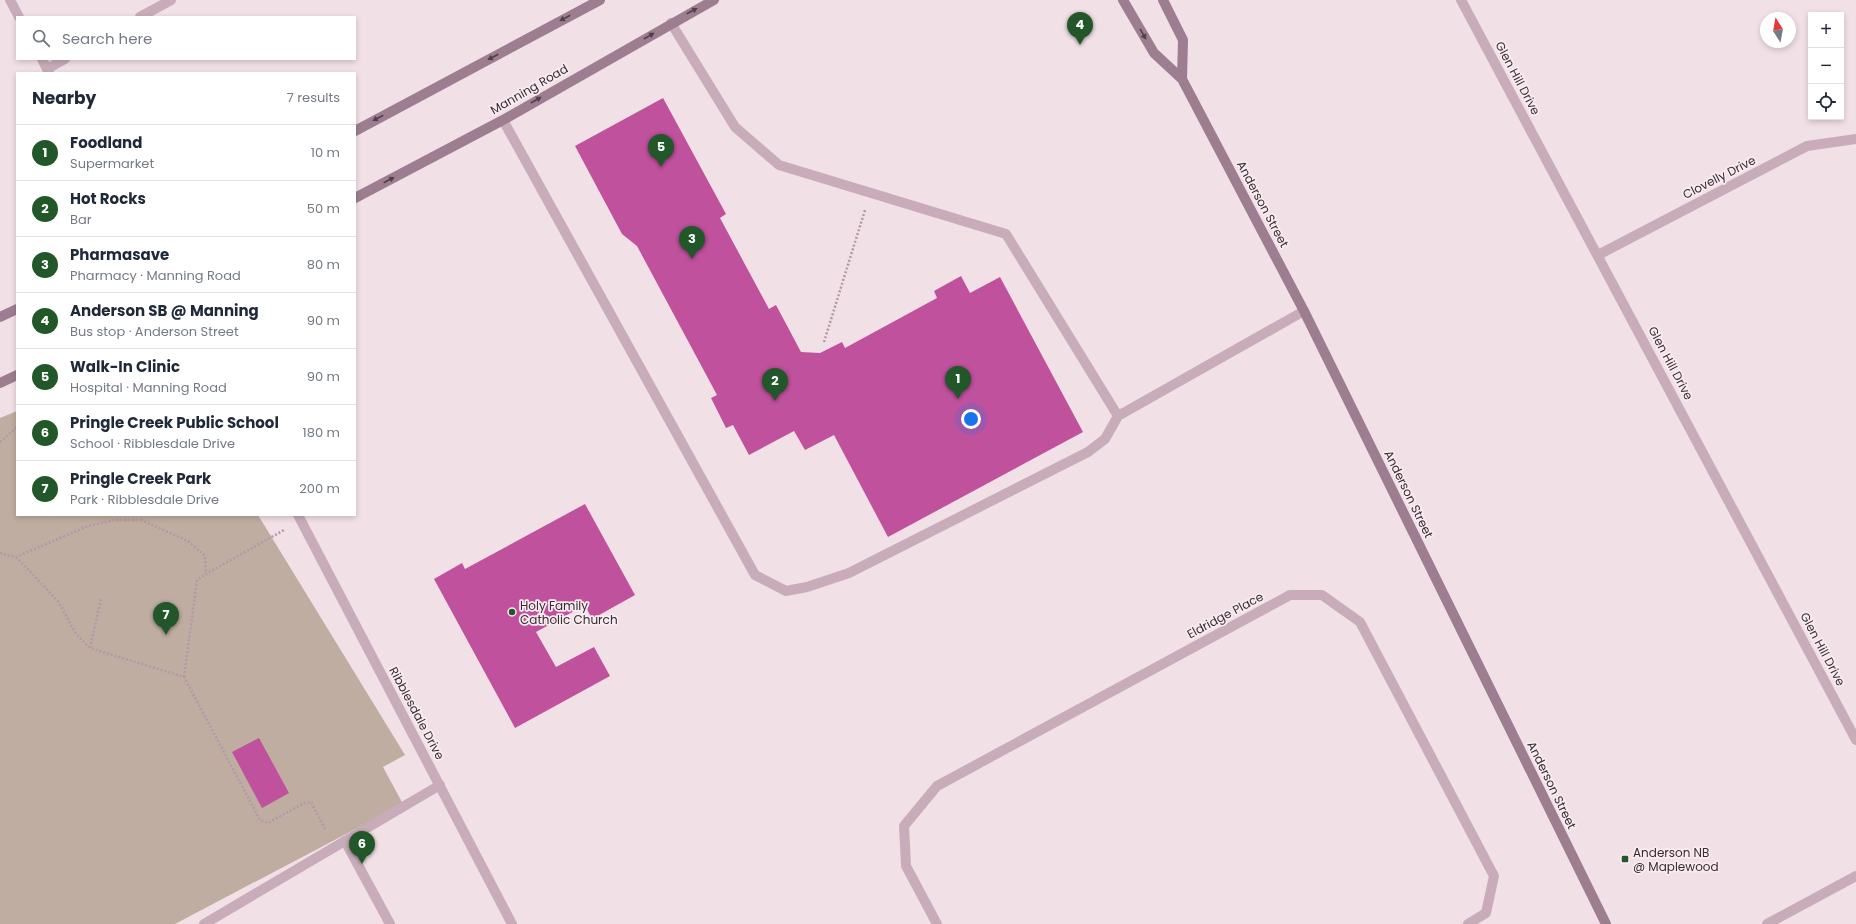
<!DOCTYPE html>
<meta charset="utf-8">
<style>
:root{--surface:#fff;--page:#f6f6f7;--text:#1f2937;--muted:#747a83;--line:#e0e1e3;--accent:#225729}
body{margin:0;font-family:Poppins,sans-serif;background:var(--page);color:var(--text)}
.controls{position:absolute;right:12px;top:12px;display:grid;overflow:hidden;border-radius:0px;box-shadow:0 2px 6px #0003}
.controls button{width:36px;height:36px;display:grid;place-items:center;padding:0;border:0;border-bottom:1px solid var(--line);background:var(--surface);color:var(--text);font:20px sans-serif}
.compass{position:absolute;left:1760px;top:12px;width:36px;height:36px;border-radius:50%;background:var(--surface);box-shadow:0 2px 6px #0003;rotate:349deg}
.you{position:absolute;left:971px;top:419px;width:14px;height:14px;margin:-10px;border:3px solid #fff;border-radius:50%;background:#1a73e8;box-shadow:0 0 0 6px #1a73e833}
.badge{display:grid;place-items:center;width:26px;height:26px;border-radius:50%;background:var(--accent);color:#fff;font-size:13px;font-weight:700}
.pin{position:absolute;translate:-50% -33px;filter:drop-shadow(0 1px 2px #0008)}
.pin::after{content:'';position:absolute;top:21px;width:14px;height:12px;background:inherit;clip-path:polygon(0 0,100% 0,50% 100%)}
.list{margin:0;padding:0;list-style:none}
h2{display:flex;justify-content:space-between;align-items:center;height:52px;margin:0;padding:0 16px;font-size:17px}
h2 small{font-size:13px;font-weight:400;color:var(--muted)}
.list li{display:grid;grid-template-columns:26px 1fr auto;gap:12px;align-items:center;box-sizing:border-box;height:56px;padding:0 16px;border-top:1px solid var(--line)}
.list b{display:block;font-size:15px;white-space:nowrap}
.list p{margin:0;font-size:13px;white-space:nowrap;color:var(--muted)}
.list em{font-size:13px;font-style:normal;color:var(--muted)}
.icon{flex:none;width:22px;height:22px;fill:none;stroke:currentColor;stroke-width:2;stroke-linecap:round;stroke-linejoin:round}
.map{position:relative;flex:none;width:1856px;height:924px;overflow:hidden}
.search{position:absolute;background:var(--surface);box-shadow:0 2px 6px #0003;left:16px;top:16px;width:340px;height:44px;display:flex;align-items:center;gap:10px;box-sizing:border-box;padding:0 14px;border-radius:0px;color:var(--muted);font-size:15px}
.panel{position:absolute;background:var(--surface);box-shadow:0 2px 6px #0003;left:16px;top:72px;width:340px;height:444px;border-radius:0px}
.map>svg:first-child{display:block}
.green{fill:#c0ada1}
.building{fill:#bf519d}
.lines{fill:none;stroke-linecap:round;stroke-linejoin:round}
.path{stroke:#b597a6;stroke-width:2.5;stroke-dasharray:2 2;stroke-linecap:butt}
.lane{stroke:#c9acba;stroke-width:10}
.street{stroke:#c9acba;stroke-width:10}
.secondary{stroke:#9d7e90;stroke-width:10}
.oneway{fill:#51404a}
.poi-dot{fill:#225729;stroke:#f9ecf1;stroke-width:1.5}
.labels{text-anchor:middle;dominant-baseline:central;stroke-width:3.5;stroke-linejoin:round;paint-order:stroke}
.street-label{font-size:12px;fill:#382b33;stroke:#f9ecf1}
.poi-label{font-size:12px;fill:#382b33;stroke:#f9ecf1;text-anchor:start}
</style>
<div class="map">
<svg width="1856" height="924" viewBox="0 0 1856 924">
<rect width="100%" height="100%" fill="#f2e0e7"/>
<path class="green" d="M17 411V515H258L405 755 383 767 403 804 175 924H0V418Z"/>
<path class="building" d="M663 98 726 214 720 218 769 309 776 305 801 352 820 353 842 342 845 348 937 298 934 291 961 276 970 293 1000 277 1083 432 888 537 834 435 805 450 794 431 749 455 733 425 726 428 711 398 717 395 637 246 622 234 575 146Z
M585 504 635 595 592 619 585 605 536 632 556 667 594 647 610 676 515 728 434 579 462 563 465 569Z
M259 738 289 793 262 808 232 752Z"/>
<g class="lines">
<path class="path" d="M824 342 865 210
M0 442 17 427
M0 553 16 557 88 526 114 520H141L188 541 205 556 206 574 284 530
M16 557 58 601 76 634 90 648 184 677 260 820 268 823 304 803 311 802 326 831
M90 648 101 599
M184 677 197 580 206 574"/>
<path class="lane" d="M671 23 735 127 779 165 1006 234 1118 416 1304 311
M503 120 755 575 786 591 807 587 849 573 1088 452 1105 439 1118 416
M345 841 390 924
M204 924 440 785"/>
<path class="street" d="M10 0 19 17
M1461 0 1856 740
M140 17 171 0
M42 59 49 73
M47 69 65 59
M1598 255 1807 146 1856 139
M298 515 512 924
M937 924 906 866 904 826 937 786 1290 595H1322L1360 622 1494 876 1486 913 1468 924
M1767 924 1856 876"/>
<path class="secondary" d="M1123 0 1154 53 1182 79 1304 311 1606 924
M1163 0 1183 40 1182 79
M355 131 600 0
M355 198 503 120 714 0
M0 317 17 309
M0 383 17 375"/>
</g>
<defs><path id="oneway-solid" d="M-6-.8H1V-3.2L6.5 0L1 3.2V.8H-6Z"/></defs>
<g class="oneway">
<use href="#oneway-solid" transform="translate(692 11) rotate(-28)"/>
<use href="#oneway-solid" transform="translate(565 18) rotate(152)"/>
<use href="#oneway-solid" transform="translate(1143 34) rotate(60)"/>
<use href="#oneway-solid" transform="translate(649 36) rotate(-30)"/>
<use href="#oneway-solid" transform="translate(493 57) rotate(152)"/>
<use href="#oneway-solid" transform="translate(536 100) rotate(-30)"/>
<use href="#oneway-solid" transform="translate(378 118) rotate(152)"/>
<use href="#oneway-solid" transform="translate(389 180) rotate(-28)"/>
</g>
<g class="poi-dot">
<circle cx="512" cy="612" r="4"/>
<rect x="1621" y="855" width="8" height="8" rx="2"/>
</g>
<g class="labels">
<g class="street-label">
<text transform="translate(1518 78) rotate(62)">Glen Hill Drive</text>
<text transform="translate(529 89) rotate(-30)">Manning Road</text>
<text transform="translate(1719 177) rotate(-27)">Clovelly Drive</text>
<text transform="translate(1263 204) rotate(62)">Anderson Street</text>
<text transform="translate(1671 363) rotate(62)">Glen Hill Drive</text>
<text transform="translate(1409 494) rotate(64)">Anderson Street</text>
<text transform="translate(1225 615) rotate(-28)">Eldridge Place</text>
<text transform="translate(1823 649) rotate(62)">Glen Hill Drive</text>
<text transform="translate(417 713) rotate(62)">Ribblesdale Drive</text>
<text transform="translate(1552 785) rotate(64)">Anderson Street</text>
</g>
<g class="poi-label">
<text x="520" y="605">Holy Family<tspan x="520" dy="14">Catholic Church</tspan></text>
<text x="1633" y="852">Anderson NB<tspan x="1633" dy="14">@ Maplewood</tspan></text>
</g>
</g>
</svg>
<div class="controls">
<button>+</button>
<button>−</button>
<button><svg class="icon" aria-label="locate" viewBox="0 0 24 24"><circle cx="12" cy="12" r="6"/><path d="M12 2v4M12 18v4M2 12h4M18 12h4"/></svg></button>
</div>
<svg class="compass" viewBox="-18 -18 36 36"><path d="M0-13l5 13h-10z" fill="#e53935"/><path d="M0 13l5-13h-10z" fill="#747a83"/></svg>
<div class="you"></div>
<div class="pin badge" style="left:958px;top:399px">1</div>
<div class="pin badge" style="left:775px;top:401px">2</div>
<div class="pin badge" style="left:692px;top:259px">3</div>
<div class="pin badge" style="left:1080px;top:45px">4</div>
<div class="pin badge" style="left:661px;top:167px">5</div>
<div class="pin badge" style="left:362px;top:864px">6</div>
<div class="pin badge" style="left:166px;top:635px">7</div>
<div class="search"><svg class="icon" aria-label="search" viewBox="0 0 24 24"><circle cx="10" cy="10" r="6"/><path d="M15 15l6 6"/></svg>Search here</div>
<section class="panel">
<h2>Nearby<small>7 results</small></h2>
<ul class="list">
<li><span class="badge">1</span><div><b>Foodland</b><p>Supermarket</p></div><em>10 m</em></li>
<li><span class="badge">2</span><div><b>Hot Rocks</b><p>Bar</p></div><em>50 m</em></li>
<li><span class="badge">3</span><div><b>Pharmasave</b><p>Pharmacy · Manning Road</p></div><em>80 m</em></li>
<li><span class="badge">4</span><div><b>Anderson SB @ Manning</b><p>Bus stop · Anderson Street</p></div><em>90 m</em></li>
<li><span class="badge">5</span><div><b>Walk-In Clinic</b><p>Hospital · Manning Road</p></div><em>90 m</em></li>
<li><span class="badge">6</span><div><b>Pringle Creek Public School</b><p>School · Ribblesdale Drive</p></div><em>180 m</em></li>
<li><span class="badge">7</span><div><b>Pringle Creek Park</b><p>Park · Ribblesdale Drive</p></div><em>200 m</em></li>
</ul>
</section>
</div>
